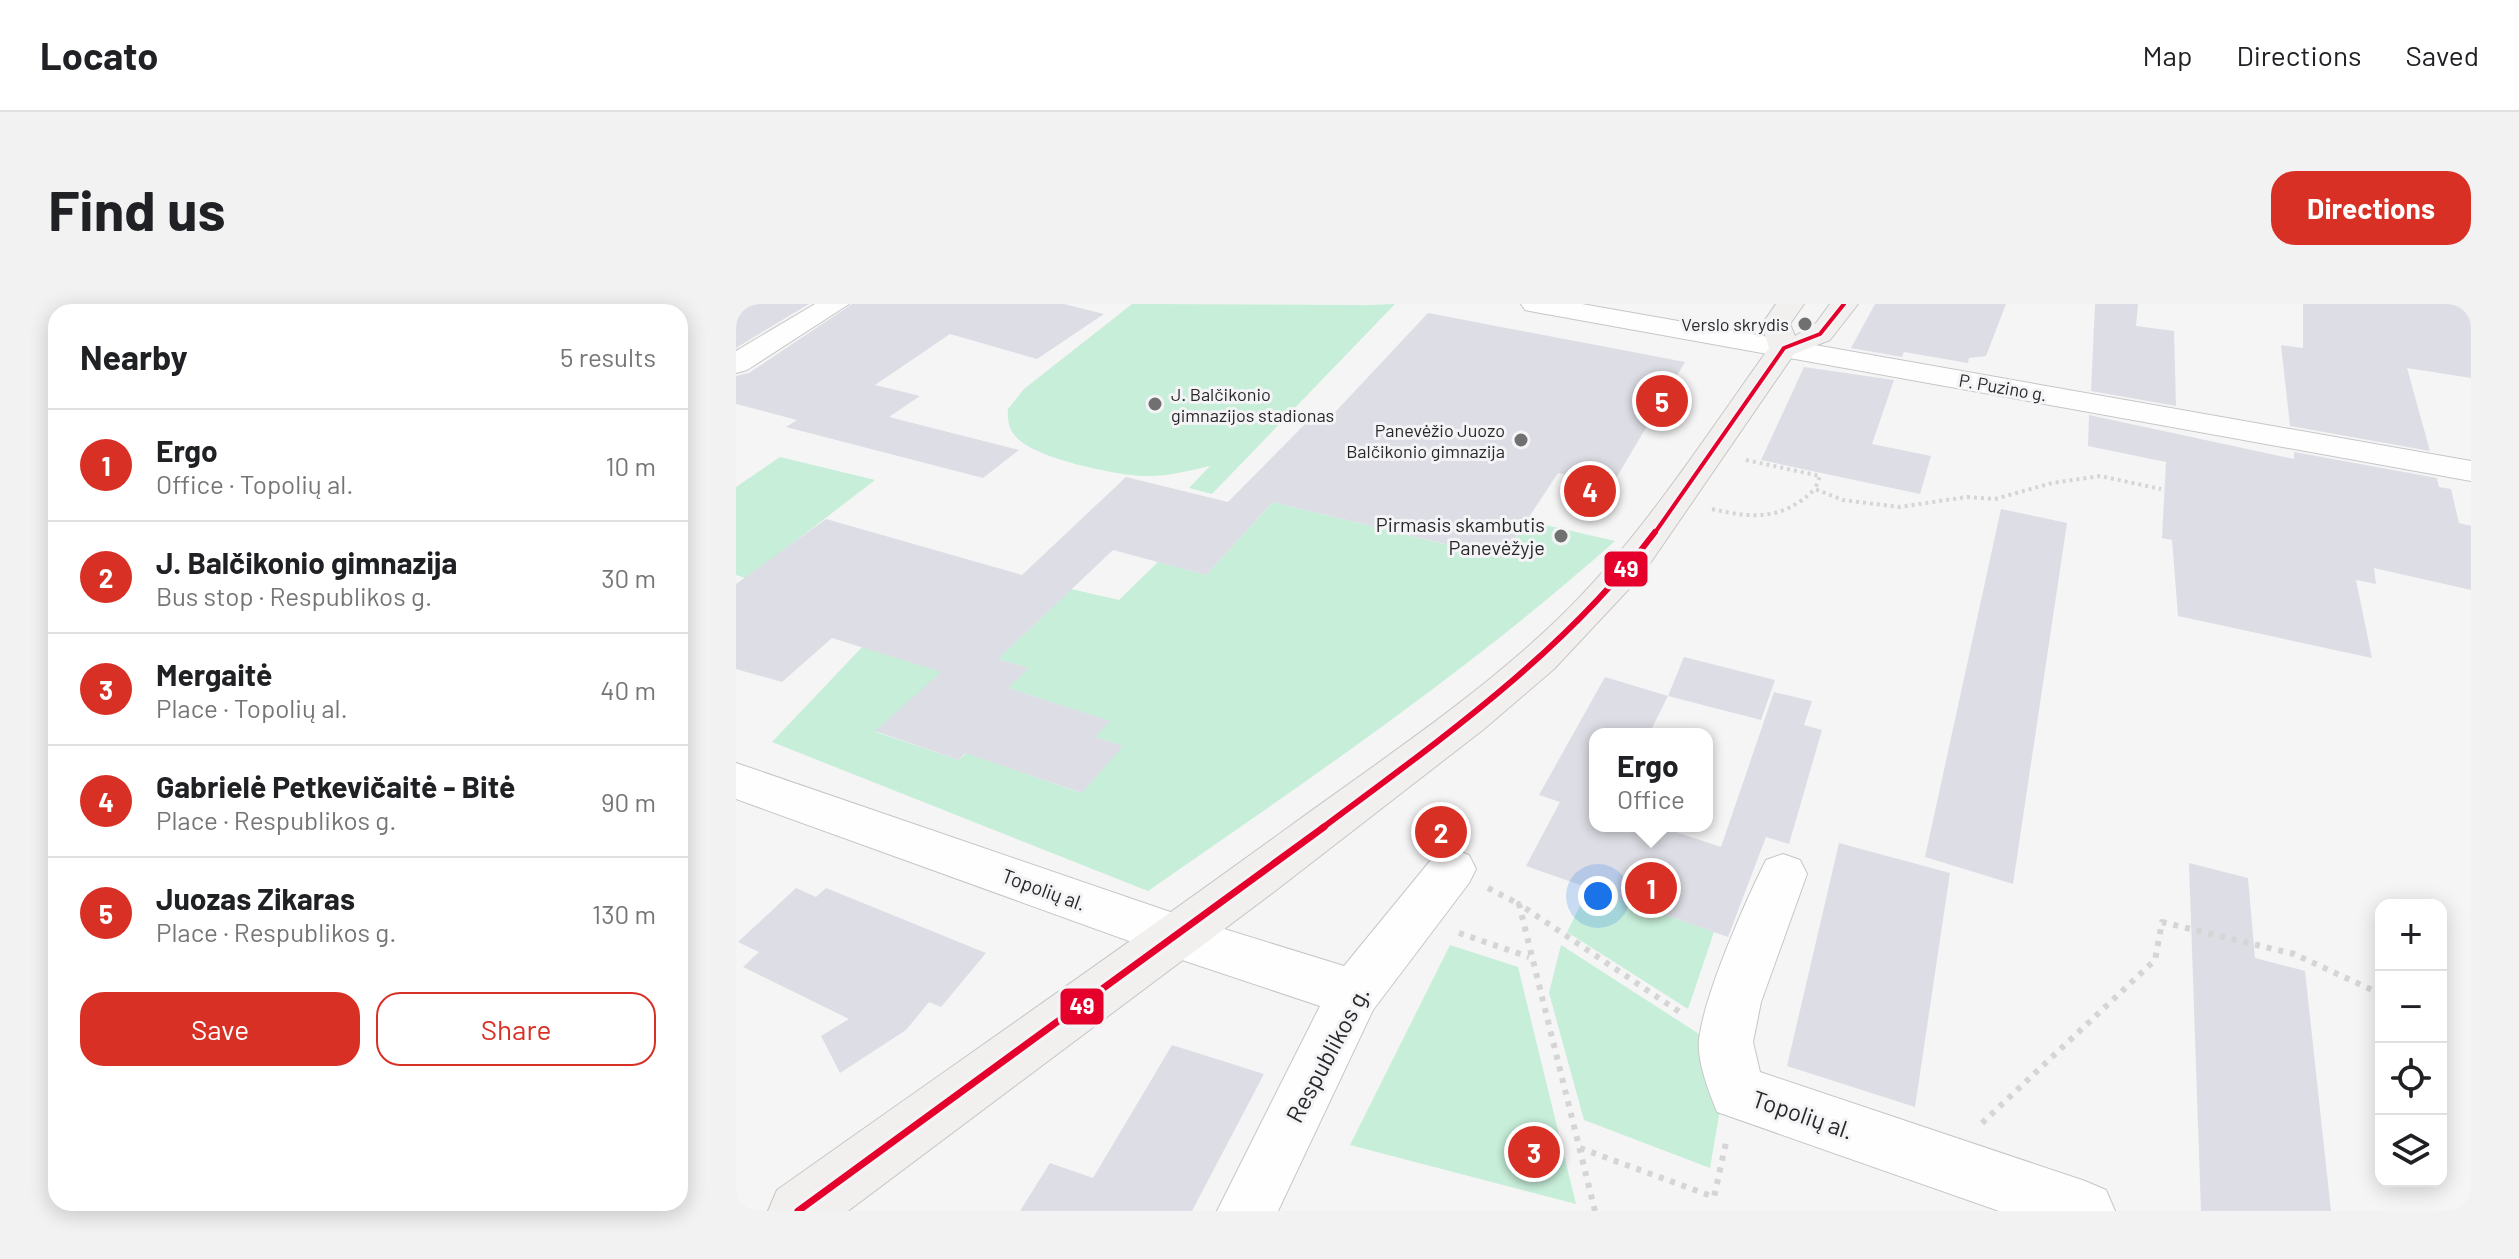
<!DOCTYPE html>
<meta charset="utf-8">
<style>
:root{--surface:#fff;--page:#f2f2f2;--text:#202124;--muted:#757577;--line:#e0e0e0;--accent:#d93025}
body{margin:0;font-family:Barlow,sans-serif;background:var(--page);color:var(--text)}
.controls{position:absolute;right:24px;bottom:24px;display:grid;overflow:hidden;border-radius:16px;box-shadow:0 4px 20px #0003}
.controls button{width:72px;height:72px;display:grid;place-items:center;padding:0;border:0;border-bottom:2px solid var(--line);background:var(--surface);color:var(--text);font:40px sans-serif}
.you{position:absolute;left:862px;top:592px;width:28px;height:28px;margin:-20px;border:6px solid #fff;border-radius:50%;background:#1a73e8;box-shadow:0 0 0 12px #1a73e833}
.badge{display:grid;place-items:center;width:52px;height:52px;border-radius:50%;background:var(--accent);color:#fff;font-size:26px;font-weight:700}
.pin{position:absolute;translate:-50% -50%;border:4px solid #fff;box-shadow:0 2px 8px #0006}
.popup{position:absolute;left:853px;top:424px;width:124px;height:104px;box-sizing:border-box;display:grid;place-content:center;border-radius:16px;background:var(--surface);filter:drop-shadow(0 2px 6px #0005);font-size:26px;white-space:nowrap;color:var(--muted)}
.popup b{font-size:30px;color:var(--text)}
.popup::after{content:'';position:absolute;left:50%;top:100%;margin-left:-16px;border:16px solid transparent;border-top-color:var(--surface)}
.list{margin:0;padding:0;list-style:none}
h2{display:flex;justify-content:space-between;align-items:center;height:104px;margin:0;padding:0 32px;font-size:34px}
h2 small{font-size:26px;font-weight:400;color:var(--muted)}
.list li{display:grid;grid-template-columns:52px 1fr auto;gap:24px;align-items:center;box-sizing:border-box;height:112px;padding:0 32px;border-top:2px solid var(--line)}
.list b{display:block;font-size:30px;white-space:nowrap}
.list p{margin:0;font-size:26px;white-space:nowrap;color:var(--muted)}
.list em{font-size:26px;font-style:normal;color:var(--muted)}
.actions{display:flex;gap:16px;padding:24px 32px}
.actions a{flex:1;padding:18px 0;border:2px solid var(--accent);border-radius:24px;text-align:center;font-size:28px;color:var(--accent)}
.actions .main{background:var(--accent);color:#fff}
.icon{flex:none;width:44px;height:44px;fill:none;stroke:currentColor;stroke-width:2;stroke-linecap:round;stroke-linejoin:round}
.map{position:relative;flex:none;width:1735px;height:907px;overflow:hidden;border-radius:24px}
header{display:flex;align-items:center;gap:48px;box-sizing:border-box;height:112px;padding:0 40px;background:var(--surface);border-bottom:2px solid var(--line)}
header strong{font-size:38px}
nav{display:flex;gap:44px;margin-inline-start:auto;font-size:28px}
.intro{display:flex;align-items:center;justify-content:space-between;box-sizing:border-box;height:192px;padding:0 48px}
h1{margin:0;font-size:56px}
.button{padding:20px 36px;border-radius:24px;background:var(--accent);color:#fff;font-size:28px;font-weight:700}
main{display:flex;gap:48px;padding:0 48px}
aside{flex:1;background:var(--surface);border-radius:24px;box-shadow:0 4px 20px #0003}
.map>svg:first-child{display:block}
.green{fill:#c6eed9}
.building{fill:#dddee5}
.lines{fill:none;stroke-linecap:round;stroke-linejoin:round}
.street-casing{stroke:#c6c6c7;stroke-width:2}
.secondary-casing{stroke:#c6c6c7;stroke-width:2}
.path-far1{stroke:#d5d5d6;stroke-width:4;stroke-dasharray:3 4;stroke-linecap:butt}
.path{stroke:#d5d5d6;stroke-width:6;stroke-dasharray:5 7;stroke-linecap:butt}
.street{fill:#fefefe;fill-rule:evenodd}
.secondary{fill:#f2f0ee;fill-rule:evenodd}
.bus-1-far2-casing{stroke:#f4f4f7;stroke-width:8}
.bus-1-far1-casing{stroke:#f4f4f7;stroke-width:12}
.bus-1-casing{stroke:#f4f4f7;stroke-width:13}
.bus-1-far2{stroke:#e4002b;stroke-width:4}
.bus-1-far1{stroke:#e4002b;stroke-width:6}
.bus-1{stroke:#e4002b;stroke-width:7}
.poi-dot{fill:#707071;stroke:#f4f4f7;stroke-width:3}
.labels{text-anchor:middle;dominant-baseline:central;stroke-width:6;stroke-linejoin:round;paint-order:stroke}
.far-poi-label{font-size:18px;fill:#282829;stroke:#f4f4f7;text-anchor:end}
.far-street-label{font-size:18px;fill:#282829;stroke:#f4f4f7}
.poi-label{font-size:20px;fill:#282829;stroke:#f4f4f7;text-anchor:end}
.street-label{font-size:20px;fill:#282829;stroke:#f4f4f7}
.near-street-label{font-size:24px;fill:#282829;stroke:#f4f4f7}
.line-badge{stroke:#f4f4f7;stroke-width:3}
.badge-label{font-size:22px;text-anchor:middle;font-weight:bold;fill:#fff}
</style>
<header>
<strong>Locato</strong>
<nav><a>Map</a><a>Directions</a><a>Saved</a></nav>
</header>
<div class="intro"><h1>Find us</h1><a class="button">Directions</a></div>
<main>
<aside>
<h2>Nearby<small>5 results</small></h2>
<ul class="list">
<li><span class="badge">1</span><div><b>Ergo</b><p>Office · Topolių al.</p></div><em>10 m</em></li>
<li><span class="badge">2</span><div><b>J. Balčikonio gimnazija</b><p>Bus stop · Respublikos g.</p></div><em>30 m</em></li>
<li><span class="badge">3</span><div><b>Mergaitė</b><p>Place · Topolių al.</p></div><em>40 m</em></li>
<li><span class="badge">4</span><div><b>Gabrielė Petkevičaitė - Bitė</b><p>Place · Respublikos g.</p></div><em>90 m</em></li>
<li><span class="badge">5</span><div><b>Juozas Zikaras</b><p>Place · Respublikos g.</p></div><em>130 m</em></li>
</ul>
<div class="actions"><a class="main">Save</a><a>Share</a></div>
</aside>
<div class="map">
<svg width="1735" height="907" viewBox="0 0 1735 907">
<rect width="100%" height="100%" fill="#f5f5f6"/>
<path class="green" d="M396 0 631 1 659 0 476 190 453 184 474 162C452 167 429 173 406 172 376 170 302 155 281 134 273 126 271 116 272 105L288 85Z
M44 153 139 176 27 262 201 315 158 353 232 376 210 397 182 389 140 428 223 456 243 436 294 453 282 467 345 489 386 442 359 433 373 417 272 384 292 364 210 339 233 318 284 334 335 285 383 296 422 258 470 271 537 198 765 254 792 217 879 237C733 367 572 476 412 587L36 438 148 320 0 271V183Z
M853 584 978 628 952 705 831 628Z
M714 641 782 663 840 900 614 841Z
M825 641 977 739 987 788 974 864 848 816 813 689Z"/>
<path class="building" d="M12 0H73L0 44V7Z
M116 0H328L368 10 301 55 214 30 139 81 184 92 153 113 283 146 247 174 50 123 61 116 0 100V72L13 69Z
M1139 0H1270L1250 52 1233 54 1232 59 1168 48 1166 53 1115 44Z
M1359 0H1402L1400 22 1438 27 1440 102 1355 87Z
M1567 0H1735V74L1671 64 1694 147 1554 122 1545 41 1567 44Z
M692 9 949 58 876 181 822 169 766 254 537 198 470 271 377 246 262 355 293 364 272 384 374 417 359 433 387 442 346 489 229 449 223 456 139 427 205 368 96 334 46 378 0 365V280L90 215 286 271 390 173 492 198 577 112 587 121Z
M1068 63 1158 76 1136 140 1195 152 1184 190 1025 156Z
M1353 111 1558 155V148L1701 174 1703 183 1715 185 1723 219 1735 222V286L1638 264 1640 280 1620 276 1636 354 1442 312 1436 236 1426 234 1430 158 1352 142Z
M1265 205 1331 219 1277 580 1189 553Z
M948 353 1039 376 1025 416 932 392Z
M869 373 932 392 913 430H859V522H922L985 543 1038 388 1076 397 1068 421 1086 426 1053 540 1030 533 992 633 790 562 824 498 803 491Z
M1103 539 1214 569 1179 803 1051 762Z
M1453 559 1512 574 1519 654 1569 667 1595 907H1465Z
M60 584 80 593 90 584 250 649 205 703 193 698 170 726 104 769 85 732 113 715 7 663 23 648 2 638Z
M436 741 528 770 456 907H284L314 859 357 874Z"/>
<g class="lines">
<g class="street-casing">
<path id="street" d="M79 0H113L11 66 0 69V47Z
M785 0H846L1735 157V177L799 8 789 6Z
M0 459 443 611 608 662 699 551 716 545 733 551 740 565 733 579 637 706 542 907H481L584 702 443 655 0 495Z
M1047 550 1064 556 1071 570 1025 698 1017 738 1024 768 1349 877 1370 886 1379 907H1263L981 808C973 788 961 758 963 736 968 691 1009 598 1030 556Z"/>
</g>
<g class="secondary-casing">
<path id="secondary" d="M1040 0H1068L1054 20 1059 32 1080 19 1094 0H1122L1094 36 1058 50 906 271 818 365 748 425 539 587 112 907H32L41 886C213 764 387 644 557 520 648 454 742 392 823 314 905 234 967 136 1033 44L1026 20Z"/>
</g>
<path class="path-far1" d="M1010 156 1084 172 1079 185
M976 205C1018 215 1047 216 1079 185L1107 196 1163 203 1231 193 1259 195 1316 179 1364 172 1425 185"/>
<path class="path" d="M752 584 783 600
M723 629 793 653
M1246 819 1419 656 1426 618 1558 650 1645 690
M844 844 978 893 991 834
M859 907 783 600 948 711"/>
<use href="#street" class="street"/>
<use href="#secondary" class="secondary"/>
<g class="bus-1-far2-casing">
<path id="bus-1-far2" d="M918 230 1048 44 1084 30 1108 0"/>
</g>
<g class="bus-1-far1-casing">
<path id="bus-1-far1" d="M585 525C705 435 828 349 919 228"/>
</g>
<g class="bus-1-casing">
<path id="bus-1" d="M62 907 588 523"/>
</g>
<use href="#bus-1-far2" class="bus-1-far2"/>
<use href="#bus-1-far1" class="bus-1-far1"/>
<use href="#bus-1" class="bus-1"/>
</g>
<g class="poi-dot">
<circle cx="1069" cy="20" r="8"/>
<circle cx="419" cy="100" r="8"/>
<circle cx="785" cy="136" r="8"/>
<circle cx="825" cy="232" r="8"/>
</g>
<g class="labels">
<g class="far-poi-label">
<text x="1053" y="20">Verslo skrydis</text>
<text x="435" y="90" text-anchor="start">J. Balčikonio<tspan x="435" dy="21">gimnazijos stadionas</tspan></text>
<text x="769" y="126">Panevėžio Juozo<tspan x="769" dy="21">Balčikonio gimnazija</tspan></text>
</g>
<g class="far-street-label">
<text transform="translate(1267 83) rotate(10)">P. Puzino g.</text>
</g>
<g class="poi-label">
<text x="809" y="220">Pirmasis skambutis<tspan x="809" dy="23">Panevėžyje</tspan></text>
</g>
<g class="street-label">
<text transform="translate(308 585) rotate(20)">Topolių al.</text>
</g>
<g class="near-street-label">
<text transform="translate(591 750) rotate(-62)">Respublikos g.</text>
<text transform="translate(1067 810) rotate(19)">Topolių al.</text>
</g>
</g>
<g class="line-badge">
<rect x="867" y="246" width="46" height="38" rx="8" fill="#e4002b"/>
<rect x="323" y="683" width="46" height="39" rx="8" fill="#e4002b"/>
</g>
<g class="badge-label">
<text x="890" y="273">49</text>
<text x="346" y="710">49</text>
</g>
</svg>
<div class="controls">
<button>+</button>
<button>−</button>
<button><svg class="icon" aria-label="locate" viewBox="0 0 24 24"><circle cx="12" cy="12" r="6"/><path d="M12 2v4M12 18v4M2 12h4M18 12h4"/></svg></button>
<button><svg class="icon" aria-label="layers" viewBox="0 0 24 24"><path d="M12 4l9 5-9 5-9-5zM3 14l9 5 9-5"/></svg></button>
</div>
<div class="you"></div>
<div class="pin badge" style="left:915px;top:584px">1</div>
<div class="popup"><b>Ergo</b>Office</div>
<div class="pin badge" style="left:705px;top:528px">2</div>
<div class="pin badge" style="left:798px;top:848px">3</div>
<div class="pin badge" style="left:854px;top:187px">4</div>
<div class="pin badge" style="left:926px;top:97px">5</div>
</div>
</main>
